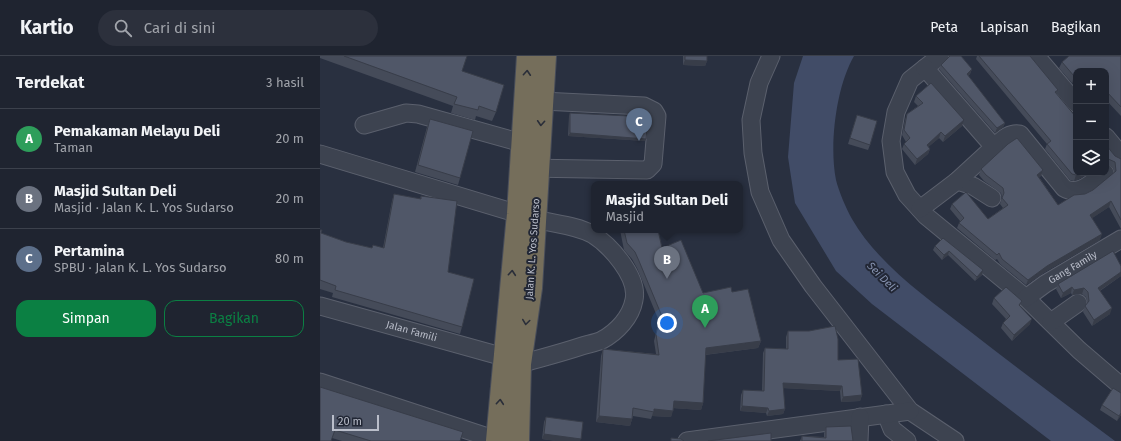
<!DOCTYPE html>
<html lang="id">
<meta charset="utf-8">
<style>
:root{--surface:#1f2430;--page:#2c303c;--text:#f1f3f6;--muted:#a1a4ab;--line:#3c414c;--accent:#0b8043}
body{margin:0;font-family:"Fira Sans",sans-serif;background:var(--page);color:var(--text)}
.controls{position:absolute;right:12px;top:12px;display:grid;overflow:hidden;border-radius:8px;box-shadow:0 4px 16px #0002}
.controls button{width:36px;height:36px;display:grid;place-items:center;padding:0;border:0;border-bottom:1px solid var(--line);background:var(--surface);color:var(--text);font:20px sans-serif}
.scale{position:absolute;left:12px;bottom:10px;width:47px;box-sizing:border-box;padding-left:4px;border:2px solid #babeca;border-top:0;font-size:11px;line-height:14px;white-space:nowrap;color:#babeca;-webkit-text-stroke:3px #222735;paint-order:stroke}
.you{position:absolute;left:347px;top:267px;width:14px;height:14px;margin:-10px;border:3px solid #fff;border-radius:50%;background:#1a73e8;box-shadow:0 0 0 6px #1a73e833}
.badge{display:grid;place-items:center;width:26px;height:26px;border-radius:50%;background:var(--accent);color:#fff;font-size:13px;font-weight:700}
.pin{position:absolute;translate:-50% -33px;filter:drop-shadow(0 1px 2px #0008)}
.pin::after{content:'';position:absolute;top:21px;width:14px;height:12px;background:inherit;clip-path:polygon(0 0,100% 0,50% 100%)}
.popup{position:absolute;left:271px;top:125px;width:152px;height:52px;box-sizing:border-box;display:grid;place-content:center;border-radius:8px;background:var(--surface);filter:drop-shadow(0 1px 3px #0005);font-size:13px;white-space:nowrap;color:var(--muted)}
.popup b{font-size:15px;color:var(--text)}
.popup::after{content:'';position:absolute;left:50%;top:100%;margin-left:-8px;border:8px solid transparent;border-top-color:var(--surface)}
.list{margin:0;padding:0;list-style:none}
h2{display:flex;justify-content:space-between;align-items:center;height:52px;margin:0;padding:0 16px;font-size:17px}
h2 small{font-size:13px;font-weight:400;color:var(--muted)}
.list li{display:grid;grid-template-columns:26px 1fr auto;gap:12px;align-items:center;box-sizing:border-box;height:60px;padding:0 16px;border-top:1px solid var(--line)}
.list b{display:block;font-size:15px;white-space:nowrap}
.list p{margin:0;font-size:13px;white-space:nowrap;color:var(--muted)}
.list em{font-size:13px;font-style:normal;color:var(--muted)}
.actions{display:flex;gap:8px;padding:12px 16px}
.actions a{flex:1;padding:9px 0;border:1px solid var(--accent);border-radius:12px;text-align:center;font-size:14px;color:var(--accent)}
.actions .main{background:var(--accent);color:#fff}
.icon{flex:none;width:22px;height:22px;fill:none;stroke:currentColor;stroke-width:2;stroke-linecap:round;stroke-linejoin:round}
.map{position:relative;flex:none;width:801px;height:385px;overflow:hidden}
header{display:flex;align-items:center;gap:24px;box-sizing:border-box;height:56px;padding:0 20px;background:var(--surface);border-bottom:1px solid var(--line)}
header strong{font-size:19px}
nav{display:flex;gap:22px;margin-inline-start:auto;font-size:14px}
.search{width:280px;height:36px;background:var(--page);display:flex;align-items:center;gap:10px;box-sizing:border-box;padding:0 14px;border-radius:22px;color:var(--muted);font-size:15px}
main{display:flex}
aside{flex:1;background:var(--surface)}
.map>svg:first-child{display:block}
.water{fill:#414c67}
.lines{fill:none;stroke-linecap:round;stroke-linejoin:round}
.minor-casing{stroke:#5b606d;stroke-width:19}
.highway-casing{stroke:#484d5a;stroke-width:24}
.minor{stroke:#3d4350;stroke-width:17}
.highway{stroke:#756e5b;stroke-width:22}
.wall{fill:#454b59}
.shaded-wall{fill:#383d49}
.building{fill:#505768;stroke:#383d49}
.oneway{stroke:#2a2e39}
.labels{text-anchor:middle;dominant-baseline:central;stroke-width:4;stroke-linejoin:round;paint-order:stroke}
.street-label{font-size:10px;fill:#babeca;stroke:#222735}
.water-label{font-size:11px;font-style:italic;fill:#8591ae;stroke:#222735}
</style>
<header>
<strong>Kartio</strong>
<div class="search"><svg class="icon" aria-label="search" viewBox="0 0 24 24"><circle cx="10" cy="10" r="6"/><path d="M15 15l6 6"/></svg>Cari di sini</div>
<nav><a>Peta</a><a>Lapisan</a><a>Bagikan</a></nav>
</header>
<main>
<aside>
<h2>Terdekat<small>3 hasil</small></h2>
<ul class="list">
<li><span class="badge" style="background:#2e9e5b">A</span><div><b>Pemakaman Melayu Deli</b><p>Taman</p></div><em>20 m</em></li>
<li><span class="badge" style="background:#6b7280">B</span><div><b>Masjid Sultan Deli</b><p>Masjid · Jalan K. L. Yos Sudarso</p></div><em>20 m</em></li>
<li><span class="badge" style="background:#5c6f8a">C</span><div><b>Pertamina</b><p>SPBU · Jalan K. L. Yos Sudarso</p></div><em>80 m</em></li>
</ul>
<div class="actions"><a class="main">Simpan</a><a>Bagikan</a></div>
</aside>
<div class="map">
<svg width="801" height="385" viewBox="0 0 801 385">
<rect width="100%" height="100%" fill="#293040"/>
<path class="water" d="M483 0H534C516 31 509 89 516 124 519 136 526 152 532 163 558 208 607 242 647 273 696 311 745 348 795 385H731L552 248 516 215 475 147 468 101 474 27Z"/>
<g class="lines">
<g class="minor-casing">
<g id="minor">
<path d="M451 0 439 27 431 64 433 97 440 136 461 184 493 230 590 355 635 385"/>
<path d="M620 0 590 24 576 56 571 85 575 116 587 139 606 160 706 242 759 294 801 330"/>
<path d="M716 0 756 47"/>
<path d="M44 69 86 57 98 58 202 87"/>
<path d="M786 81 801 99"/>
<path d="M674 91C682 84 689 76 700 78L744 132C759 141 773 125 785 117"/>
<path d="M0 98 215 163C234 168 255 169 272 178 290 189 319 221 314 244 311 261 297 276 282 284 276 287 268 288 262 290 241 297 221 302 200 308"/>
<path d="M207 112 327 114 333 108 337 60 334 55 324 50 222 45 212 42"/>
<path d="M637 125 653 130 672 142"/>
<path d="M600 153 637 125 674 91 605 12"/>
<path id="s1" d="M706 242 725 228 801 183"/>
<path id="s2" d="M0 250 184 301"/>
<path d="M731 266 758 247"/>
<path d="M0 326 177 384"/>
<path d="M566 358 572 373 587 385"/>
<path d="M367 385 590 355"/>
<path d="M539 385 540 361"/>
</g>
</g>
<g class="highway-casing">
<path id="highway" d="M177 385 198 158 208 0
M198 385 200 308 211 232 225 0"/>
</g>
<use href="#minor" class="minor"/>
<use href="#highway" class="highway"/>
</g>
<path class="wall" d="M0 0H147L142 15 176 56 172 65 156 60 155 64 131 57 133 50 0 2Z
M363 0H387V5L385 10 363 9Z
M657 0H710L737 38 756 117H769L761 122 754 125 750 124 725 93 727 88 656 3Z
M801 0V60L786 44V15H756V28L754 25 752 27 739 12 742 6Z
M621 9 652 13 650 18 648 20 685 67 683 71 675 77 619 13Z
M596 40 642 70 623 86 619 82 608 91 610 93 608 98 595 109 582 93 584 88 586 86 582 79 585 64 587 58 598 50 594 46Z
M250 57 325 85 248 80 249 60Z
M537 59 550 89 548 94 528 88Z
M110 63 140 122 138 129 95 116 107 71Z
M786 89 795 100 801 103V173L789 151 772 162 780 184 725 216 706 229 680 208 677 203 675 204 637 172 639 167 640 165 630 153 632 148 668 163 683 152 680 148 682 142 681 137 664 125 659 119 661 113 723 114 721 120 719 121 738 149 773 134 794 117 793 112 786 108Z
M74 138 100 143 101 140 128 216 142 271 140 278 12 241 13 237 0 233V174L1 177 26 186 52 192H63L72 145Z
M300 174H338L342 192 383 237 412 236 441 285 438 292 385 299 383 347 381 354 353 352 351 361 332 360 331 363 313 360 312 363 310 370 276 366 281 300 283 293 336 298 334 285 339 265 317 212 312 203 304 194Z
M623 182 663 214 662 219 655 225 628 199 622 204 613 194 615 190Z
M801 210V220L780 235 790 258 772 270 763 256 765 250 767 248 766 241 762 238 752 239 751 237 741 242 736 233 738 228Z
M674 242 700 251 710 268 692 285 681 272 683 267 686 263 672 248Z
M468 275 518 304 542 339 540 345 521 346 520 335 463 332 465 353 463 358 447 360 446 357 420 355 421 339 423 334 442 335 443 297 445 292 466 293V281Z
M0 331 140 385H22L12 382Z
M801 337V359L797 365 780 354 782 349Z
M226 361 260 385H236L222 383 224 366Z
M506 371 533 385H480L482 380 504 381V377Z"/>
<path class="shaded-wall" d="M365 4 387 5 385 10 363 9Z
M652 13 650 18 645 23 647 18Z
M756 19 754 25 752 27 754 20Z
M644 64 642 70 623 86 625 80Z
M685 67 683 71 675 77 677 72Z
M621 76 619 82 605 94 607 89Z
M250 77 326 83 325 85 248 80Z
M610 93 608 98 595 109 597 103Z
M723 114 721 120 715 124 717 119Z
M762 117H769L761 122 754 125 756 119Z
M791 145 789 151 768 165 770 159Z
M782 178 780 184 725 216 706 229 708 224 727 210Z
M629 195 628 199 622 204 624 199Z
M663 214 662 219 655 225 657 221Z
M801 216V220L776 237 778 232Z
M752 231 751 237 741 242 743 237Z
M764 232 762 238 752 239 754 234Z
M792 252 790 258 772 270 774 264Z
M712 263 710 268 692 285 694 279Z
M441 285 438 292 383 299 386 292Z
M463 327 522 330 520 335 461 332Z
M542 339 540 345 521 346 523 341Z
M354 345 383 347 381 354 352 352Z
M422 350 448 352 446 357 420 355Z
M334 353 353 355 351 361 332 360Z
M465 353 463 358 447 360 449 355Z
M801 357V359L797 365 799 360Z
M279 360 312 363 310 370 276 366Z
M224 378 261 383 260 385H236L222 383Z"/>
<path class="building" d="M24 0H147L142 15 184 29 176 56 159 50 158 54 134 48 137 41Z
M365 0H387V5L365 4Z
M630 0H641L652 13 647 18 685 67 677 72 621 9Z
M659 0H710L738 34 735 36 756 61V117H762L756 119 752 118 727 88 731 85Z
M749 0H801V51L786 35V15H756V19L754 20 742 6Z
M611 27 644 64 625 80 621 76 607 89 610 93 597 103 584 88 590 82 584 74 587 58 603 47 596 40Z
M250 57 328 61 326 83 250 77Z
M537 59 557 65 550 89 530 82Z
M110 63 153 75 140 122 98 109Z
M697 82 723 114 717 119 738 149 754 139 765 138 773 134 796 115 795 106 786 102V89L795 100 801 103V164L791 145 770 159 782 178 727 210 708 224 682 203 679 197 677 199 639 167 644 162 632 148 646 136 668 163 688 149 682 142 684 137 683 132 666 119 661 113 688 88Z
M74 138 101 143V140L137 145 128 216 154 223 142 271 15 234 16 230 0 224V174H2L1 177 26 186 52 192 53 189 64 192Z
M304 174H338L342 192 361 184 383 237 411 231 412 236 428 233 441 285 386 292 383 347 354 345 353 355 334 353V356L313 352 312 363 279 360 283 293 339 299 336 278 341 258 319 205 315 196 307 187Z
M623 182 663 214 657 221 629 195 624 199 615 190Z
M793 195 801 210V216L778 232 792 252 774 264 765 250 769 245 768 236 764 232 754 234 752 231 743 237 738 228Z
M686 231 702 245 699 249 712 263 694 279 683 267 690 260 674 242Z
M515 270 518 283V304L538 303 542 339 523 341 522 330 463 327 465 353 449 355 448 352 422 350 423 334 444 335 445 292 468 293V275H489Z
M0 331 143 376 140 385H51L15 374 11 385H0Z
M793 332 801 337V357L799 360 782 349Z
M226 361 263 366 261 383 224 378Z
M531 370 533 385H482V380L506 382V371Z
M451 377V385H388Z
M351 382 361 383 364 385H351Z"/>
<defs><path id="oneway-chevron" d="M-2-3.5L2.5 0L-2 3.5" fill="none" stroke-width="1.6" stroke-linecap="round" stroke-linejoin="round"/></defs>
<g class="oneway">
<use href="#oneway-chevron" transform="translate(207 17) rotate(-86)"/>
<use href="#oneway-chevron" transform="translate(221 67) rotate(94)"/>
<use href="#oneway-chevron" transform="translate(192 217) rotate(-85)"/>
<use href="#oneway-chevron" transform="translate(206 266) rotate(98)"/>
<use href="#oneway-chevron" transform="translate(180 346) rotate(-85)"/>
</g>
<g class="labels">
<g class="street-label">
<text transform="translate(213 193) rotate(-86)">Jalan K. L. Yos Sudarso</text>
<text stroke="none"><textPath href="#s1" startOffset="56">Gang Family</textPath></text>
<text stroke="none"><textPath href="#s2" startOffset="95">Jalan Famili</textPath></text>
</g>
<g class="water-label">
<text transform="translate(562 221) rotate(45)">Sei Deli</text>
</g>
</g>
</svg>
<div class="controls">
<button>+</button>
<button>−</button>
<button><svg class="icon" aria-label="layers" viewBox="0 0 24 24"><path d="M12 4l9 5-9 5-9-5zM3 14l9 5 9-5"/></svg></button>
</div>
<div class="scale">20 m</div>
<div class="you"></div>
<div class="pin badge" style="left:385px;top:272px;background:#2e9e5b">A</div>
<div class="pin badge" style="left:347px;top:223px;background:#6b7280">B</div>
<div class="popup"><b>Masjid Sultan Deli</b>Masjid</div>
<div class="pin badge" style="left:319px;top:85px;background:#5c6f8a">C</div>
</div>
</main>
